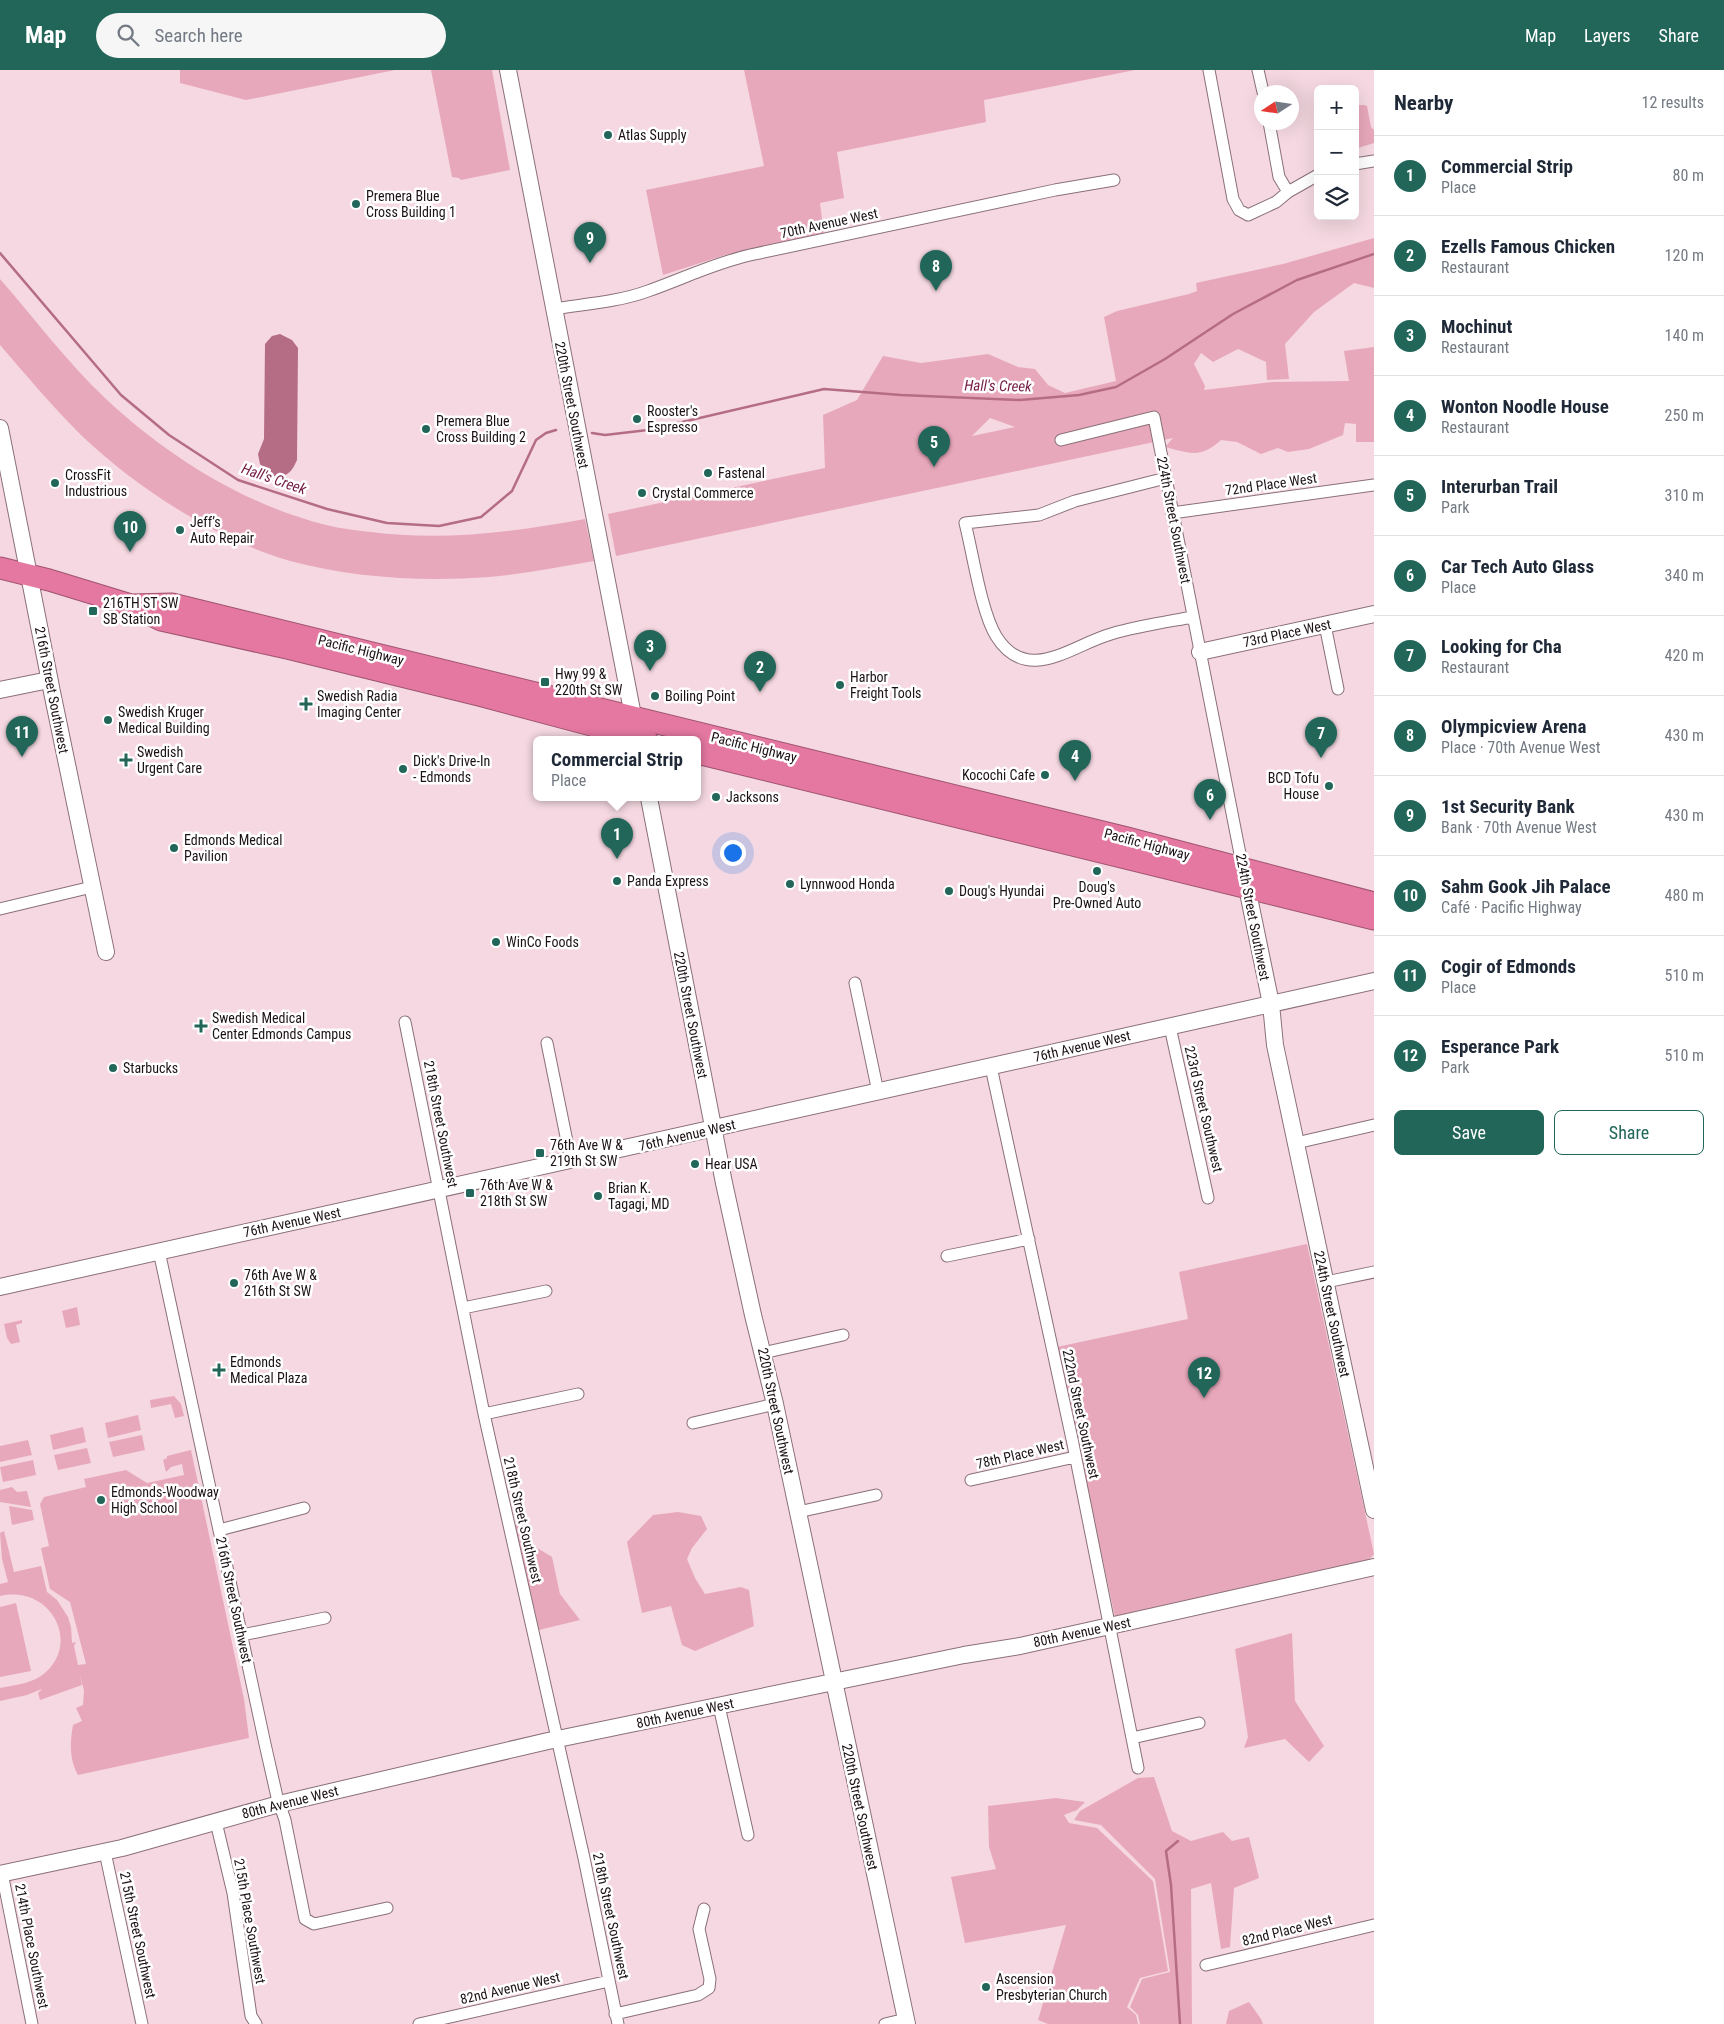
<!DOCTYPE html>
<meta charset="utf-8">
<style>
:root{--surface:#fff;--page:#f6f6f7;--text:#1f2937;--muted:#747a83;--line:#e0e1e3;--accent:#216659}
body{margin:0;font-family:"Roboto Condensed",sans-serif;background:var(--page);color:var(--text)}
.controls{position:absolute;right:15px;top:15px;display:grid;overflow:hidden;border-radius:8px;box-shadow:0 5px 20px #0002}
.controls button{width:45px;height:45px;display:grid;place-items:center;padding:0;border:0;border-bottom:1px solid var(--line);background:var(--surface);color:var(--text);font:25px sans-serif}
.compass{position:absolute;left:1254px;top:15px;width:45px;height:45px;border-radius:50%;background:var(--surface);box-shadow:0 5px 20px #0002;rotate:258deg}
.you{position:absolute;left:732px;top:782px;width:18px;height:18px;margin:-12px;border:4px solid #fff;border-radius:50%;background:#1a73e8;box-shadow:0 0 0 8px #1a73e833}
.badge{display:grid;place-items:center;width:32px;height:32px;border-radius:50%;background:var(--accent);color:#fff;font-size:16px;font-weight:700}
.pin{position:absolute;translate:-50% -41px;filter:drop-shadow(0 1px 2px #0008)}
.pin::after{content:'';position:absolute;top:26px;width:18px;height:15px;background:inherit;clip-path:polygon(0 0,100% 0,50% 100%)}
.popup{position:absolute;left:533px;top:666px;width:168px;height:65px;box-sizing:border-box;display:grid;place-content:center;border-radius:8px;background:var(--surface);filter:drop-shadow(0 1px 4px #0005);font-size:16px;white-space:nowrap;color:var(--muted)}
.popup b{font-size:19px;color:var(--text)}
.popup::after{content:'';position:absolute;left:50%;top:100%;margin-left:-10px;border:10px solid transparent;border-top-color:var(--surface)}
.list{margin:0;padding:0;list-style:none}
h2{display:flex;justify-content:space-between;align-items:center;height:65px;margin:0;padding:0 20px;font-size:21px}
h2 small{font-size:16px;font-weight:400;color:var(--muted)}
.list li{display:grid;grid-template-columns:32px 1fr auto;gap:15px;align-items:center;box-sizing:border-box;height:80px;padding:0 20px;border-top:1px solid var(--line)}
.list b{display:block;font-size:19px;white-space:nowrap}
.list p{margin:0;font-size:16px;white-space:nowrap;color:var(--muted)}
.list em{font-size:16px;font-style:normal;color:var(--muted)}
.actions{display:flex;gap:10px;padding:15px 20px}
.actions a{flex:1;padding:11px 0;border:1px solid var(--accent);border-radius:8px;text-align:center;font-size:18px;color:var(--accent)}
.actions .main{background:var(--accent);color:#fff}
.icon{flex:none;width:28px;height:28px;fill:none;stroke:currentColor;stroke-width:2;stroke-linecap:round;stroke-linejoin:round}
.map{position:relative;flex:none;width:1374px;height:1954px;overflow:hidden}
header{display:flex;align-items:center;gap:30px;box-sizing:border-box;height:70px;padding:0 25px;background:var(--accent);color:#fff}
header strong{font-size:24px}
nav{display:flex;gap:28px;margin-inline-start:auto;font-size:18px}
.search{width:350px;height:45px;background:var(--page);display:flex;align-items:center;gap:12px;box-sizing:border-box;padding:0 18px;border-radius:28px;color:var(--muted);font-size:19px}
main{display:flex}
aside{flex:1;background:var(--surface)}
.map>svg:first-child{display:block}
.green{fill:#e8a8bc;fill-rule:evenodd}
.water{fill:#b56c85}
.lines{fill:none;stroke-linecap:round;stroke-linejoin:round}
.stream{stroke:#b56c85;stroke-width:2.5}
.street-casing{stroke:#8a7078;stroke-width:13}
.secondary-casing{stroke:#8a7078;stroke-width:18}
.highway-casing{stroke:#9f546f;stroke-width:23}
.street{stroke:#fff;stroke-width:11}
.secondary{stroke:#fff;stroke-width:16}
.highway{stroke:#e578a0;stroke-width:21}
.poi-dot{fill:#216659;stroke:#fff;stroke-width:2}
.labels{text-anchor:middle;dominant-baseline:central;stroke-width:5;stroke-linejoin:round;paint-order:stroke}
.poi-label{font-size:14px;fill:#1c1215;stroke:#fff;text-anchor:start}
.street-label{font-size:14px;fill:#1c1215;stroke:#fff}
.water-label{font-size:15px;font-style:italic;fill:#741b43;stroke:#fff}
</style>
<header>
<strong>Map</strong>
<div class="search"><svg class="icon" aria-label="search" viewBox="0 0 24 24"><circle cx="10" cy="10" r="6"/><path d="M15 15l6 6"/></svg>Search here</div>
<nav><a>Map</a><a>Layers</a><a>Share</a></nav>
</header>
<main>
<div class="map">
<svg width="1374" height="1954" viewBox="0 0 1374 1954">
<rect width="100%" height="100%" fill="#f5d8e1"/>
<path class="green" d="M180 0H395L246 30 180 13Z
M431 0H492L510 100 461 110 459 108 452 107Z
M744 0H1135L984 30 986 52 837 82 844 128 820 133 824 165 725 185 663 205 646 120 764 96Z
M1355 35H1364L1367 36 1371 57 1374 60V73L1358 78H1355Z
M1374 168V218L1354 213 1314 242 1285 274 1289 309 1267 310 1266 292 1238 279 1213 292 1201 283 1194 294 1205 316 1204 320 1272 312 1349 311 1344 281 1374 277V372H1356V354L1345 353 1343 365 1309 379 1288 382 1278 378 1261 384 1237 372 1221 370C1201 389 1189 383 1165 377L1173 368 616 486 608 444 825 398 823 345 857 330 883 286 921 293 988 284 1018 297 1035 299 1048 315 1065 323 1116 311 1104 247 1117 241 1189 224 1197 221 1196 213 1283 194ZM990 348 1015 357 972 366Z
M0 209C34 248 67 292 105 328 167 386 243 434 326 455 341 459 356 460 371 462 444 471 514 462 585 449L594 491C559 497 524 504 489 507 424 512 353 508 290 491 217 470 135 417 81 365 52 336 26 305 0 275Z
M1307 1174 1374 1484 1366 1493 1115 1547 1057 1277 1188 1249 1179 1202Z
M77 1237 80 1255 66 1258 62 1241Z
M22 1250V1253L16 1255 20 1272 11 1274 7 1268 4 1254Z
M174 1326 181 1334 184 1346 175 1348 171 1334 151 1338 150 1330Z
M138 1345 141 1360 108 1368 105 1353Z
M83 1357 86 1372 53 1380 50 1365Z
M142 1365 145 1380 113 1387 109 1372Z
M28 1370 32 1385 0 1392V1376Z
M87 1378 91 1393 58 1400 54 1385Z
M191 1380 244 1629 249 1668 78 1705C69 1689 70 1672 73 1655L82 1651 76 1638 83 1635 84 1621 80 1604 82 1615 40 1630 38 1623 42 1619 27 1625 0 1631V1618C14 1615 29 1614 41 1606 83 1576 52 1514 0 1526V1514L8 1512 2 1489 0 1463 4 1461 14 1502 41 1496 47 1522 57 1530 68 1547 71 1557 72 1573 76 1572 74 1576 78 1595 86 1594 70 1532 50 1519 41 1478 49 1476 40 1434 44 1427 86 1417 84 1409 126 1400 147 1413 184 1405 182 1394 171 1397 166 1402 163 1390 167 1388V1386Z
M33 1390 36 1405 3 1412 0 1397Z
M12 1417 17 1422 27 1421 31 1437 0 1432V1420Z
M9 1436 32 1440 34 1450 12 1455Z
M678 1442 701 1446 707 1459 692 1478 687 1489 695 1508 705 1524 741 1517 749 1520 754 1556 695 1581 682 1575 671 1536 642 1543 627 1472 653 1445Z
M524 1453 534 1476 552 1487 560 1524 580 1550 539 1560 515 1455Z
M16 1533 31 1601 0 1607V1537Z
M1292 1563 1295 1631 1324 1676 1309 1692 1285 1669 1244 1678 1248 1667 1235 1579Z
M1154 1707 1172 1761 1191 1771 1223 1762 1232 1771 1249 1767 1259 1808 1234 1818 1230 1877 1221 1879 1211 1813 1191 1819 1192 1954H1140L1138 1945 1130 1937 1142 1909 1170 1902 1155 1809 1101 1755 1074 1750 1080 1741 1138 1708Z
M1056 1728 1085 1732 1077 1740 1064 1745 1069 1753 1097 1758 1153 1811 1168 1901 1140 1908 1127 1937 1136 1945 1138 1954H1048L1038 1950 1066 1855 965 1873 951 1807 996 1799 989 1777 988 1736Z
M1249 1932 1261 1949 1263 1954H1226L1229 1941Z"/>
<path class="water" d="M280 264 292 270 298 278 297 390C291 404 285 409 269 405L260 394 258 384 264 369 265 274 272 266Z"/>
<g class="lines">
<path class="stream" d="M0 183 121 325 169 365 238 410 327 439 387 453 439 456 481 447 512 421 536 370 546 363 556 360
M592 363 605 365 648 360 824 319 901 325 1020 330 1079 325 1116 317 1165 289 1233 244 1297 210 1374 184
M1178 1771 1166 1781 1171 1815 1180 1954"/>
<g class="street-casing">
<path id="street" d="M1209 0 1233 129 1239 140 1248 145 1276 132 1288 122 1318 105
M1258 0 1263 22
M1269 52 1279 107 1288 122
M1355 94 1374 91
M553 239C585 234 618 232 648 221 682 209 715 193 750 185L1055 120 1114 110
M1061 370 1154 347 1243 799
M1166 408 1075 431 1039 445 965 453C973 484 981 541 996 566 1027 616 1072 575 1111 564 1138 556 1166 552 1193 547
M1172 443 1374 415
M1325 555 1338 619
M0 839 92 817
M855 913 878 1022
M405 952 484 1344 584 1788 618 1954
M1170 957 1208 1128
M547 973 571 1091
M991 997 1072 1369 1138 1698
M1296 1073 1374 1055
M159 1181 265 1674 277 1727 285 1750 305 1849 314 1854 387 1838
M947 1186 1029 1169
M1326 1212 1374 1202
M463 1238 546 1221
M763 1283 843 1265
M484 1344 578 1324
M693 1353 775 1334
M971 1410 1075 1387
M798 1442 876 1425
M219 1460 304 1438
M242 1565 325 1548
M719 1636 748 1765
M1132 1668 1199 1653
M216 1752 233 1823 251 1946 256 1954
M105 1782 142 1954
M2 1803 32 1954
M1206 1895 1374 1855
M615 1944 698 1925 709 1918 710 1909 699 1859 704 1839
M419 1954 609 1911
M885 1954 906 1949"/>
</g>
<g class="secondary-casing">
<path id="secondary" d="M508 0 635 656
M0 358 52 622 106 882
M1200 582 1374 544
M0 620 49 610
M649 728 724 1113 753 1245 775 1334 907 1954
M1245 808 1271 934 1275 975 1374 1440
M0 1217 1374 911
M0 1804 122 1778 279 1734 548 1671 964 1585 1020 1576 1374 1497"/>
</g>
<g class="highway-casing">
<path id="highway" d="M0 498 49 510 131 535 161 550 287 578 479 625 647 670
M131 535 172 534 180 536 1127 768 1374 833
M697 683 1374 849"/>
</g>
<use href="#street" class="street"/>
<use href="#secondary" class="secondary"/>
<use href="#highway" class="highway"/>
</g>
<g class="poi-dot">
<circle cx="608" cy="65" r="5"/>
<circle cx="356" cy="134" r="5"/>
<circle cx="637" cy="349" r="5"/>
<circle cx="426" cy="359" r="5"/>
<circle cx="708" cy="403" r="5"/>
<circle cx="55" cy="413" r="5"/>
<circle cx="642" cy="423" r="5"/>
<circle cx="180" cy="460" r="5"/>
<rect x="88" y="536" width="10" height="10" rx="2.5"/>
<rect x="540" y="607" width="10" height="10" rx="2.5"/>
<circle cx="840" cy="615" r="5"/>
<circle cx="655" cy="626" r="5"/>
<path d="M303.5 626.5h5v5h5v5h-5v5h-5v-5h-5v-5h5z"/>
<circle cx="108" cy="650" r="5"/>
<path d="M123.5 682.5h5v5h5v5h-5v5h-5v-5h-5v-5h5z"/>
<circle cx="403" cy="699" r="5"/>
<circle cx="1045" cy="705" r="5"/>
<circle cx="1329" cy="716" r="5"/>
<circle cx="716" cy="727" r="5"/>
<circle cx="174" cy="778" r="5"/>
<circle cx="1097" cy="801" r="5"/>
<circle cx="617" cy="811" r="5"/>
<circle cx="790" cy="814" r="5"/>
<circle cx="949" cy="821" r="5"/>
<circle cx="496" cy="872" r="5"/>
<path d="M198.5 948.5h5v5h5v5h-5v5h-5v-5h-5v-5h5z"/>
<circle cx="113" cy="998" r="5"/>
<rect x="535" y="1078" width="10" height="10" rx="2.5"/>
<circle cx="695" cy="1094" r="5"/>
<rect x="465" y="1118" width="10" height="10" rx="2.5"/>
<circle cx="598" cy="1126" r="5"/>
<circle cx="234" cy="1213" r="5"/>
<path d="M216.5 1292.5h5v5h5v5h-5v5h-5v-5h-5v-5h5z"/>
<circle cx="101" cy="1430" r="5"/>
<circle cx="986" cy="1917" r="5"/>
</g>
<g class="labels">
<g class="poi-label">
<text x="618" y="65">Atlas Supply</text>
<text x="366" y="126">Premera Blue<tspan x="366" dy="16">Cross Building 1</tspan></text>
<text x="647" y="341">Rooster's<tspan x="647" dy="16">Espresso</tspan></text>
<text x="436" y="351">Premera Blue<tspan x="436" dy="16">Cross Building 2</tspan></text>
<text x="718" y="403">Fastenal</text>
<text x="65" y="405">CrossFit<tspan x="65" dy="16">Industrious</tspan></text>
<text x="652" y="423">Crystal Commerce</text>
<text x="190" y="452">Jeff’s<tspan x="190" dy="16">Auto Repair</tspan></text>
<text x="103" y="533">216TH ST SW<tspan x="103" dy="16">SB Station</tspan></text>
<text x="555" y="604">Hwy 99 &amp;<tspan x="555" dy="16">220th St SW</tspan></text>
<text x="850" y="607">Harbor<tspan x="850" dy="16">Freight Tools</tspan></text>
<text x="317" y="626">Swedish Radia<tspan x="317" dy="16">Imaging Center</tspan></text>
<text x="665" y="626">Boiling Point</text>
<text x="118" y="642">Swedish Kruger<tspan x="118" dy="16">Medical Building</tspan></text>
<text x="137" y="682">Swedish<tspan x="137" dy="16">Urgent Care</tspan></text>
<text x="413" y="691">Dick's Drive-In<tspan x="413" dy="16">- Edmonds</tspan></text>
<text x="1035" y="705" text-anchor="end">Kocochi Cafe</text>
<text x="1319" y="708" text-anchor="end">BCD Tofu<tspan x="1319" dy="16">House</tspan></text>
<text x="726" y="727">Jacksons</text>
<text x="184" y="770">Edmonds Medical<tspan x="184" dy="16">Pavilion</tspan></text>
<text x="627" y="811">Panda Express</text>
<text x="800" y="814">Lynnwood Honda</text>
<text x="1097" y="817" text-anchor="middle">Doug's<tspan x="1097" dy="16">Pre-Owned Auto</tspan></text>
<text x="959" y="821">Doug's Hyundai</text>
<text x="506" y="872">WinCo Foods</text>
<text x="212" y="948">Swedish Medical<tspan x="212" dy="16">Center Edmonds Campus</tspan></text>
<text x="123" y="998">Starbucks</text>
<text x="550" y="1075">76th Ave W &amp;<tspan x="550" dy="16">219th St SW</tspan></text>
<text x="705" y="1094">Hear USA</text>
<text x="480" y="1115">76th Ave W &amp;<tspan x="480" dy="16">218th St SW</tspan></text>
<text x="608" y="1118">Brian K.<tspan x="608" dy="16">Tagagi, MD</tspan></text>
<text x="244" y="1205">76th Ave W &amp;<tspan x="244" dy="16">216th St SW</tspan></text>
<text x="230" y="1292">Edmonds<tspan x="230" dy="16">Medical Plaza</tspan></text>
<text x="111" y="1422">Edmonds-Woodway<tspan x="111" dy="16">High School</tspan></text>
<text x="996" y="1909">Ascension<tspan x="996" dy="16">Presbyterian Church</tspan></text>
</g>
<g class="street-label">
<text transform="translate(829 153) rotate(-12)">70th Avenue West</text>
<text transform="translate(572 335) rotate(79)">220th Street Southwest</text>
<text transform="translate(1271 414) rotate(-8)">72nd Place West</text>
<text transform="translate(1174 450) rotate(79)">224th Street Southwest</text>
<text transform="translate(1287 563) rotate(-12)">73rd Place West</text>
<text transform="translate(361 580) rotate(14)">Pacific Highway</text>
<text transform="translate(52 620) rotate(79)">216th Street Southwest</text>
<text transform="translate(754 677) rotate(14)">Pacific Highway</text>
<text transform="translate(1147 774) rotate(15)">Pacific Highway</text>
<text transform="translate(1253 847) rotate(79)">224th Street Southwest</text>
<text transform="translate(691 945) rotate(79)">220th Street Southwest</text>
<text transform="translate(1082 976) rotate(-13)">76th Avenue West</text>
<text transform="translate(1204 1039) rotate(77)">223rd Street Southwest</text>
<text transform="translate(441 1054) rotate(79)">218th Street Southwest</text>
<text transform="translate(687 1065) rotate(-13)">76th Avenue West</text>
<text transform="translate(292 1152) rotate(-12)">76th Avenue West</text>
<text transform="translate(1332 1244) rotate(78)">224th Street Southwest</text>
<text transform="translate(776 1341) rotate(78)">220th Street Southwest</text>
<text transform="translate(1081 1344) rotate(78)">222nd Street Southwest</text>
<text transform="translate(1020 1384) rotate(-13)">78th Place West</text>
<text transform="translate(523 1450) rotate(77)">218th Street Southwest</text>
<text transform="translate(234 1530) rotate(78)">216th Street Southwest</text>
<text transform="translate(1082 1562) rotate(-12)">80th Avenue West</text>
<text transform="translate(685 1643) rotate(-12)">80th Avenue West</text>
<text transform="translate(290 1732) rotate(-14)">80th Avenue West</text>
<text transform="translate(860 1737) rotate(78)">220th Street Southwest</text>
<text transform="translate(611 1846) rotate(78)">218th Street Southwest</text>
<text transform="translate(250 1851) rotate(80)">215th Place Southwest</text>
<text transform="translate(1287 1860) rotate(-14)">82nd Place West</text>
<text transform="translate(138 1865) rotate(78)">215th Street Southwest</text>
<text transform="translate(32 1876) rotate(79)">214th Place Southwest</text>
<text transform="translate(510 1918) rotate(-13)">82nd Avenue West</text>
</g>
<g class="water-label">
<text transform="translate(998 316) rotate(1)">Hall's Creek</text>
<text transform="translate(274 409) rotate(19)">Hall's Creek</text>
</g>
</g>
</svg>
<div class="controls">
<button>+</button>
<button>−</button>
<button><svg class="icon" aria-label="layers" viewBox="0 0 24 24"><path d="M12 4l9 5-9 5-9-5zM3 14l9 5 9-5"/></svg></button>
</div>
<svg class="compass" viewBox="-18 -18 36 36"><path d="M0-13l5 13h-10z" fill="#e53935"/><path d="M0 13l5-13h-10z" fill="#747a83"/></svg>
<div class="you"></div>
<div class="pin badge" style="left:617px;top:789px">1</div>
<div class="popup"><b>Commercial Strip</b>Place</div>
<div class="pin badge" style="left:760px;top:622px">2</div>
<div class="pin badge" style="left:650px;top:601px">3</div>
<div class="pin badge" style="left:1075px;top:711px">4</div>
<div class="pin badge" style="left:934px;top:397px">5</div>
<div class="pin badge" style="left:1210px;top:750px">6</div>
<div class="pin badge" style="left:1321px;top:688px">7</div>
<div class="pin badge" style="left:936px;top:221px">8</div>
<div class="pin badge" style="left:590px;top:193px">9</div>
<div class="pin badge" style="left:130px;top:482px">10</div>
<div class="pin badge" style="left:22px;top:687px">11</div>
<div class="pin badge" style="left:1204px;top:1328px">12</div>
</div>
<aside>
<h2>Nearby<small>12 results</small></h2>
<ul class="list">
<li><span class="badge">1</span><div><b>Commercial Strip</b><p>Place</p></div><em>80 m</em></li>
<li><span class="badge">2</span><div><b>Ezells Famous Chicken</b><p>Restaurant</p></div><em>120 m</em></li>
<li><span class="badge">3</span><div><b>Mochinut</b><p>Restaurant</p></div><em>140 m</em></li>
<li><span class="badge">4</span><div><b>Wonton Noodle House</b><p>Restaurant</p></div><em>250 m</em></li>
<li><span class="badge">5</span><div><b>Interurban Trail</b><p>Park</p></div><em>310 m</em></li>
<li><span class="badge">6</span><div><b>Car Tech Auto Glass</b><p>Place</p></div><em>340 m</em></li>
<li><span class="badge">7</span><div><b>Looking for Cha</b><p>Restaurant</p></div><em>420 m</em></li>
<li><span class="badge">8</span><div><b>Olympicview Arena</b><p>Place · 70th Avenue West</p></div><em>430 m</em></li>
<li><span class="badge">9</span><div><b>1st Security Bank</b><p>Bank · 70th Avenue West</p></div><em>430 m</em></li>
<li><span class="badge">10</span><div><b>Sahm Gook Jih Palace</b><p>Café · Pacific Highway</p></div><em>480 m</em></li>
<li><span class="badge">11</span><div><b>Cogir of Edmonds</b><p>Place</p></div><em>510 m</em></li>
<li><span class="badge">12</span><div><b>Esperance Park</b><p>Park</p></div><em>510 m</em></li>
</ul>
<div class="actions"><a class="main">Save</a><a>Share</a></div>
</aside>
</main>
